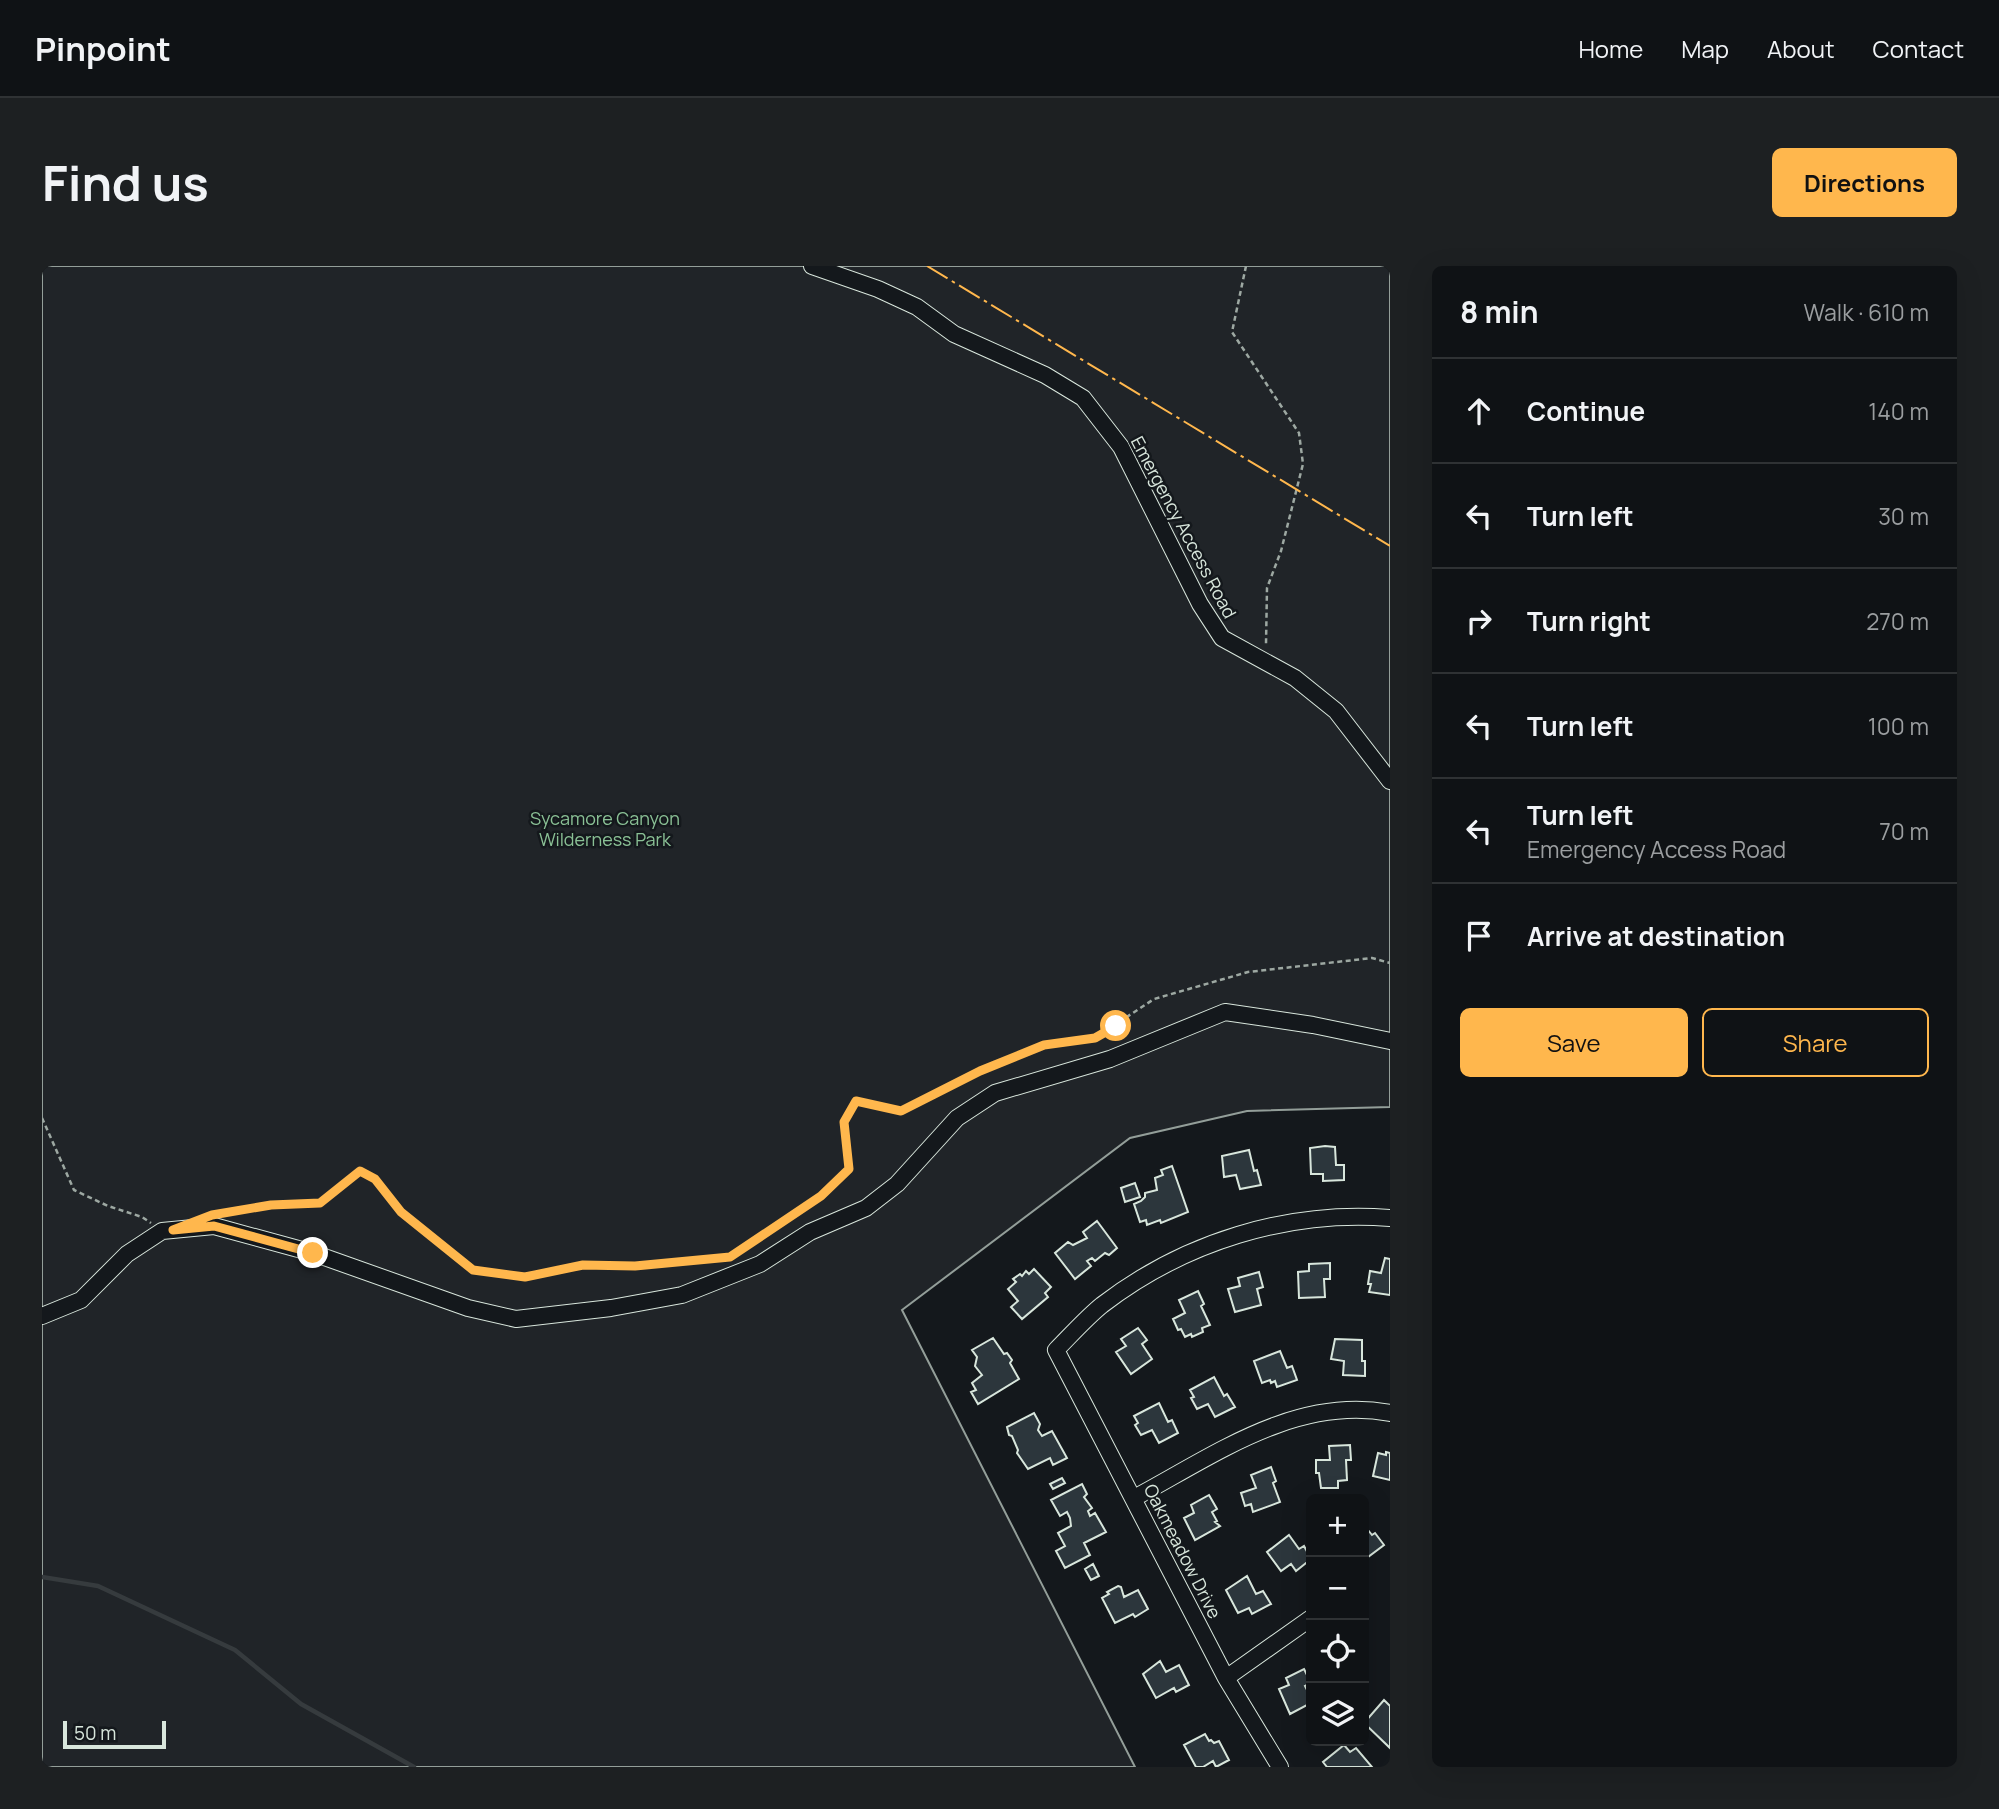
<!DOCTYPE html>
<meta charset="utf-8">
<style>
:root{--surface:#0f1215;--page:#1d2022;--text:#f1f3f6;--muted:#9b9ea0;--line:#2f3234;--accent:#ffb74d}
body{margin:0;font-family:Manrope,sans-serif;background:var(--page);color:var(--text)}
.controls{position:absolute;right:21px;bottom:21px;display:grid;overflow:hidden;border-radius:10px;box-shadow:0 7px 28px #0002}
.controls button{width:63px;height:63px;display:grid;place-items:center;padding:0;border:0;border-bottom:2px solid var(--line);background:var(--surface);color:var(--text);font:35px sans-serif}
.scale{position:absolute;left:21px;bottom:18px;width:103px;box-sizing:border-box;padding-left:7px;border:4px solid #d8e6dc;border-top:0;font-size:19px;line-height:24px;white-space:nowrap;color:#d8e6dc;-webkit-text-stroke:5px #14181c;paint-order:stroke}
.stop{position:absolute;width:21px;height:21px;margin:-16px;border:5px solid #ffb74d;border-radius:50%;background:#fff}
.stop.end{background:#ffb74d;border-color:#fff;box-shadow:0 2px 7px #0008}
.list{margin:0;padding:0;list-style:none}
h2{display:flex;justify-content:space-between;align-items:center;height:91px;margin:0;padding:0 28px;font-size:30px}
h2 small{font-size:23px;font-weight:400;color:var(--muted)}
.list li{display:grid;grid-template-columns:46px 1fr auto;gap:21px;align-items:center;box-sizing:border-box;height:105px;padding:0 28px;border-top:2px solid var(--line)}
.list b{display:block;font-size:26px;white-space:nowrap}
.list p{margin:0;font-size:23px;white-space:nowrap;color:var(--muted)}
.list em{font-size:23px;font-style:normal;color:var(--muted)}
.actions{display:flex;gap:14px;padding:21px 28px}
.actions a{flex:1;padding:16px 0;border:2px solid var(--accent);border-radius:10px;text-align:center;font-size:24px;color:var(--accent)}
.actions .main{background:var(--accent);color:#111}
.icon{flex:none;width:38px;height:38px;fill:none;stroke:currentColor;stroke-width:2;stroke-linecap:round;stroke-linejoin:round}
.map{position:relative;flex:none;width:1348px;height:1501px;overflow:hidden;border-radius:10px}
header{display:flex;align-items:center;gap:42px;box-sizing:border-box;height:98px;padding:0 35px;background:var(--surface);border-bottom:2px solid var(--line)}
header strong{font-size:33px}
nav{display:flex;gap:38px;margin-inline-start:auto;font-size:24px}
.intro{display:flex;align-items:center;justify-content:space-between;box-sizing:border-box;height:168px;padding:0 42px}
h1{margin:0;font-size:49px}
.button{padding:18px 32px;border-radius:10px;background:var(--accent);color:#111;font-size:24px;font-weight:700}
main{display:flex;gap:42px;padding:0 42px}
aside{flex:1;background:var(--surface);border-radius:10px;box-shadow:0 7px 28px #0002}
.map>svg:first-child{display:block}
.green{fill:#202428;stroke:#939e99;stroke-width:2}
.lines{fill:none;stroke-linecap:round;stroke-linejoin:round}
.stream{stroke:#363b3e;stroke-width:4.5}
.building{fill:#2c363c;stroke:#d8e6dc;stroke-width:2}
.minor-casing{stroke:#d8e6dc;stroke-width:18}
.path{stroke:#9da8a2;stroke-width:2.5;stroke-dasharray:5 3.5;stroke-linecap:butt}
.minor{stroke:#14181c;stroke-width:16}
.power{stroke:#ffb74d;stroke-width:2;stroke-dasharray:24 5 3.5 5;stroke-linecap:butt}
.route{stroke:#ffb74d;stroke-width:9}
.labels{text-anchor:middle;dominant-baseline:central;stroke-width:5;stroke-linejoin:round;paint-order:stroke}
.street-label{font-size:18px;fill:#d8e6dc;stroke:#14181c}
.park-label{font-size:18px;fill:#8ac095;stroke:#14181c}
</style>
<header>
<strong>Pinpoint</strong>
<nav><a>Home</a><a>Map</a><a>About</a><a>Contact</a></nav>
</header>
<div class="intro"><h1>Find us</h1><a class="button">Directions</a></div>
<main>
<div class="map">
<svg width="1348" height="1501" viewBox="0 0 1348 1501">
<rect width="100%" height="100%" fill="#14181c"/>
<path class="green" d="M0 0H1348V841L1205 845 1088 872 860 1044 1093 1501H0Z"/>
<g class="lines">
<path class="stream" d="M0 1311 56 1320 193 1384 259 1438 372 1501"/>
</g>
<path class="building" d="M1283 880 1293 881 1294 899H1302V914L1281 915V908H1269L1268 882Z
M1207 884 1212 905 1215 904 1219 919 1198 923 1194 909 1182 911 1180 890Z
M1130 900 1146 946 1119 957 1118 954 1105 959 1104 954 1098 956 1092 938 1099 935 1103 931V927L1115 924 1113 912 1121 909 1119 904Z
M1093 917 1098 931 1083 936 1079 922Z
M1055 955 1075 982 1067 989 1063 987 1053 995 1050 992 1045 995 1049 1000 1033 1013 1013 987 1026 976 1031 979 1045 972 1041 966Z
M1343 992 1348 993V1029L1327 1026 1329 1018H1326L1328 1005 1339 1007Z
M1288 997V1013H1282L1283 1031 1257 1032 1256 1006 1267 1005V998Z
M992 1003 1009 1021 1003 1027 1006 1031 980 1053 969 1041 976 1035 966 1023 974 1016 971 1013 978 1008 980 1010 984 1005 987 1008Z
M1217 1006 1221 1021 1215 1023 1219 1039 1193 1046 1186 1023 1198 1020 1196 1012Z
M1156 1025 1162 1038 1159 1040 1168 1059 1160 1062 1161 1066 1150 1071 1149 1068 1143 1071 1139 1063 1136 1064 1131 1053 1143 1047 1137 1034Z
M1096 1062 1105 1074 1100 1078 1110 1093 1089 1108 1074 1086 1084 1080 1079 1073Z
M951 1072 962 1088 965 1087 970 1094 968 1097 977 1113 936 1138 929 1126 934 1124 930 1117 940 1109 933 1100 935 1091 930 1084Z
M1293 1073 1320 1074V1095H1323V1110L1301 1109 1302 1095 1289 1093Z
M1238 1085 1245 1102 1250 1100 1255 1114 1235 1121 1233 1115 1229 1117 1228 1114 1220 1117 1212 1095Z
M1172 1111 1182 1130 1185 1128 1193 1141 1173 1151 1166 1138 1155 1143 1149 1132 1152 1131 1148 1124Z
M1117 1137 1126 1156 1130 1154 1136 1167 1117 1177 1110 1164 1099 1169 1093 1159 1096 1157 1092 1150Z
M992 1147 998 1158 996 1164 1000 1170 1010 1165 1025 1192 1011 1199 1008 1192 986 1203 975 1187 976 1184 970 1170 967 1169 965 1161Z
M1308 1179 1309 1194H1304L1305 1214 1296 1215V1222H1279L1277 1207H1274V1194H1288L1287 1180Z
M1344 1186 1348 1187V1214L1331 1210 1336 1187 1344 1189Z
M1229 1201 1234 1215 1231 1217 1238 1236 1211 1246 1209 1238 1203 1240 1199 1227 1214 1222 1209 1209Z
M1020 1212 1023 1217 1011 1223 1008 1218Z
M1040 1218 1045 1228 1042 1231 1050 1242 1046 1245 1048 1250 1053 1247 1064 1266 1042 1277 1048 1289 1023 1302 1014 1285 1023 1280 1016 1267 1029 1260 1028 1252 1025 1246 1018 1250 1009 1234Z
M1167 1229 1175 1243 1170 1246 1175 1255 1173 1256 1178 1260 1153 1274 1142 1252 1152 1247 1149 1239Z
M1322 1259 1330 1269 1333 1267 1342 1279 1326 1291 1322 1289Z
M1247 1269 1257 1283 1262 1280 1269 1293 1254 1305 1249 1298 1239 1305 1225 1286Z
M1051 1298 1057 1310 1049 1314 1043 1303Z
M1205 1310 1214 1328 1221 1325 1229 1338 1210 1348 1207 1342 1196 1347 1184 1324Z
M1076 1320 1079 1321 1082 1331 1096 1324 1106 1343 1093 1351 1091 1348 1073 1357 1060 1332 1067 1328 1065 1326Z
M1118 1395 1124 1406 1137 1399 1147 1419 1134 1426 1132 1422 1114 1432 1101 1408Z
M1262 1403 1269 1417 1263 1420 1269 1432V1437L1248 1448 1237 1423 1247 1419 1244 1412Z
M1342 1434 1348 1440V1482L1322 1457Z
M1163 1468 1167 1475 1169 1474 1172 1477 1177 1475 1187 1494 1174 1501 1171 1495 1161 1501H1154L1142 1479Z
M1302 1479 1308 1486 1314 1482 1330 1501H1285L1281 1496Z"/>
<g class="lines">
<g class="minor-casing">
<path id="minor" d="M770 0 836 23 875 41 912 68 1003 109 1041 132 1079 181 1158 338 1180 372 1253 412 1294 445 1348 515
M0 1050 39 1034 85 988 120 965 172 960 271 987 426 1042 474 1053 569 1042 640 1029 718 998 768 966 824 942 855 918 915 852 953 827 1068 793 1183 746 1271 759 1348 775
M1092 1232C1171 1190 1254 1129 1348 1147
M1184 1412 1269 1352
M1238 1501 1184 1412 1014 1084C1029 1069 1044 1052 1060 1039 1142 976 1245 944 1348 952"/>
</g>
<path class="path" d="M1204 0 1190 66 1257 167 1261 198 1239 285 1225 322 1224 378
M0 852 32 924 66 940 100 951 109 957
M183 947 229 939 278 938 319 905 333 913 359 946 431 1005 483 1011 541 999 593 1000 688 991 779 930 807 903 802 856 814 835 859 845 938 805 1002 779 1053 772 1112 733 1206 706 1330 692 1348 697"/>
<use href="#minor" class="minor"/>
<path class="power" d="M885 0 1348 280"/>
</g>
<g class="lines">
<path class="route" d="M271 987 172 960 131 964 170 949 229 939 278 937 318 905 333 913 359 946 431 1004 483 1011 541 999 593 1000 688 991 779 930 807 903 802 856 814 835 859 845 938 805 1002 779 1053 772 1074 760"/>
</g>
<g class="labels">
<g class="street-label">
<text transform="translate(1142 261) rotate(62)">Emergency Access Road</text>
<text transform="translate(1141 1285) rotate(63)">Oakmeadow Drive</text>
</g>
<g class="park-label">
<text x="563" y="552">Sycamore Canyon<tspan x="563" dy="21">Wilderness Park</tspan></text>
</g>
</g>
</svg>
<div class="controls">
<button>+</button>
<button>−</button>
<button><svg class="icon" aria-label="locate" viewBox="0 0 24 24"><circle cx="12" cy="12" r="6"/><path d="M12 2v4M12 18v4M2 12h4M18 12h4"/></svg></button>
<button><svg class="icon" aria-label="layers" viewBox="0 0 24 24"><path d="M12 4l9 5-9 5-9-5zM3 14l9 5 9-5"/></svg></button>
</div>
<div class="scale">50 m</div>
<div class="stop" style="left:1074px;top:760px"></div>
<div class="stop end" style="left:271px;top:987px"></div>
</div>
<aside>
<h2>8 min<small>Walk · 610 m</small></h2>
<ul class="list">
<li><svg class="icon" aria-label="ahead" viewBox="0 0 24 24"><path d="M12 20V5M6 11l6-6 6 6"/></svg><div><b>Continue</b></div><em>140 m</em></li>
<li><svg class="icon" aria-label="left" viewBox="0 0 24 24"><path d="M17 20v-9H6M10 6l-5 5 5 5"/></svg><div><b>Turn left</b></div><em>30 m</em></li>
<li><svg class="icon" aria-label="right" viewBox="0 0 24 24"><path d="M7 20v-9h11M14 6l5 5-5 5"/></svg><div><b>Turn right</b></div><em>270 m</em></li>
<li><svg class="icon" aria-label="left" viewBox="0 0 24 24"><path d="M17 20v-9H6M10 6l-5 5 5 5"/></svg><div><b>Turn left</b></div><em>100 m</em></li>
<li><svg class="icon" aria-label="left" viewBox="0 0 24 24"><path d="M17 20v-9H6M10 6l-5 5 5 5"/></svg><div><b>Turn left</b><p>Emergency Access Road</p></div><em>70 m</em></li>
<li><svg class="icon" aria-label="arrive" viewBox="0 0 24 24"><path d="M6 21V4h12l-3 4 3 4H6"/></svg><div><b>Arrive at destination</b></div></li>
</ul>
<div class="actions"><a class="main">Save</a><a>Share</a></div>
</aside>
</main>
